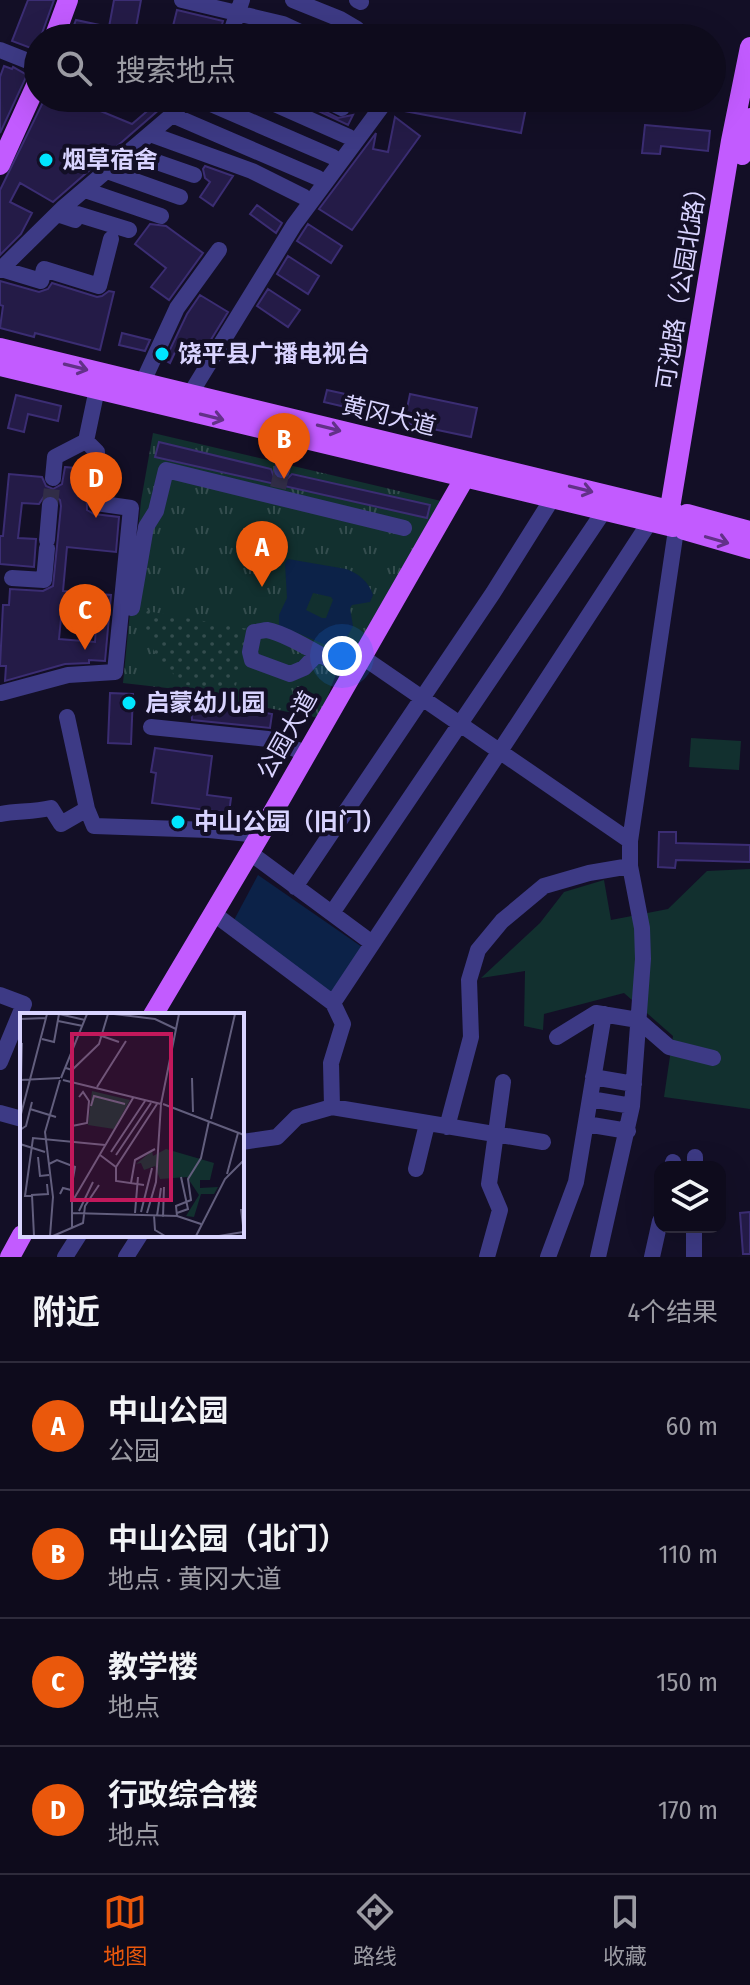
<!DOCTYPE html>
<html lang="zh">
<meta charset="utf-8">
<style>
:root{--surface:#0e0b1c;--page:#171425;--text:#f1f3f6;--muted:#9b9ba3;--line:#2e2b3b;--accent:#ea580c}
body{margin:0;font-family:"Fira Sans Condensed","Noto Sans SC",sans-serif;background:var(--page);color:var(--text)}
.controls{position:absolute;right:24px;bottom:24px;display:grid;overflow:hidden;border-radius:16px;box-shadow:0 8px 32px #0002}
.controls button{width:72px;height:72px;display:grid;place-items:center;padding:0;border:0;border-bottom:2px solid var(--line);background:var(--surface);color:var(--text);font:40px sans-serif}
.you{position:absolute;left:342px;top:656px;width:28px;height:28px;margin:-20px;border:6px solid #fff;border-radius:50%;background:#1a73e8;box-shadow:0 0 0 12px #1a73e833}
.badge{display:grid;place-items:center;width:52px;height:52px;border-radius:50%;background:var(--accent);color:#fff;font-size:26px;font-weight:700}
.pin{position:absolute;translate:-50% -66px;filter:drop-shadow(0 2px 4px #0008)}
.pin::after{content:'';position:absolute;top:42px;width:28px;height:24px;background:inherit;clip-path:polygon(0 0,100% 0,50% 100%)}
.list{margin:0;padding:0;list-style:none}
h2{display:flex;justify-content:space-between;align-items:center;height:104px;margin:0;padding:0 32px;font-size:34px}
h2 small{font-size:26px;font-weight:400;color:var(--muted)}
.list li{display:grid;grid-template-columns:52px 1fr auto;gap:24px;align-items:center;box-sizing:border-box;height:128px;padding:0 32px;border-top:2px solid var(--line)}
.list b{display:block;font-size:30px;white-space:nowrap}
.list p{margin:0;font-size:26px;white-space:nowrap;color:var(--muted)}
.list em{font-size:26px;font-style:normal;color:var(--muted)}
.icon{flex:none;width:44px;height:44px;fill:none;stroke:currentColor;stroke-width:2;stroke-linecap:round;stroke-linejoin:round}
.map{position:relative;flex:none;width:750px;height:1257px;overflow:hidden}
.search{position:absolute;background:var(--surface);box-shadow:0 8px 32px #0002;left:24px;right:24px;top:24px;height:88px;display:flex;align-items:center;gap:20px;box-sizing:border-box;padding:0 28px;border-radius:44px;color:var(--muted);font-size:30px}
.sheet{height:616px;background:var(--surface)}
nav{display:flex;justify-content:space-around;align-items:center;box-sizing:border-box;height:112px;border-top:2px solid var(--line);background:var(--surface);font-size:22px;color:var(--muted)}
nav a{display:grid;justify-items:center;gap:4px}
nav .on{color:var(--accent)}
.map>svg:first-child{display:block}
.grass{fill:#12302f}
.park{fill:url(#park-tufts)}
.garden{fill:url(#garden-dots)}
.water{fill:#0c2248;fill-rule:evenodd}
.building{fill:#241b47;stroke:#3b2d73;stroke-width:2;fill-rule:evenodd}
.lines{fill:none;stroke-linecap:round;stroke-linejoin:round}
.minor-tunnel{stroke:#312d47;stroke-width:16;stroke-dasharray:16 8;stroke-linecap:butt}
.minor{stroke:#3d3a85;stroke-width:16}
.major{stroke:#c25bff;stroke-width:20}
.oneway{stroke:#623188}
.poi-dot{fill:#00e5ff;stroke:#130f26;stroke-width:3}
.labels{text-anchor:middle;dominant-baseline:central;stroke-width:8;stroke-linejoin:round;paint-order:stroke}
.poi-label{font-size:24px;font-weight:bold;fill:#d9d4ff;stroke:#130f26;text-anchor:start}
.street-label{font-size:24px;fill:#d9d4ff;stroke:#130f26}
.inset-road{fill:none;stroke:#625e7d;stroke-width:2}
.view{fill:#c2185b;fill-opacity:0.15;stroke:#c2185b;stroke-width:4}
.inset-edge{fill:none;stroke:#d9d4ff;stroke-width:4}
</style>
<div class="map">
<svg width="750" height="1257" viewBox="0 0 750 1257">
<defs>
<pattern id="park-tufts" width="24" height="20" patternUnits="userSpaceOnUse" patternTransform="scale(2)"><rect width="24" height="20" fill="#12302f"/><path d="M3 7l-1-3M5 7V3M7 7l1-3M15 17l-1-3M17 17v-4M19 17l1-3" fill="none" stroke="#344d4e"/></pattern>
<pattern id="garden-dots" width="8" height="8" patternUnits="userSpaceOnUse" patternTransform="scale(2)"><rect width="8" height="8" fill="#12302f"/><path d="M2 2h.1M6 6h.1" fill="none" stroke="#344d4e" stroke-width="1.8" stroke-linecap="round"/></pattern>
</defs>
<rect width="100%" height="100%" fill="#130f26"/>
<path class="grass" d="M691 738 741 741 739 770 689 767Z
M750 869V1109L664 1097 673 1036 624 993 544 1014 543 1030 524 1026 525 971 481 978 540 923 564 892 604 880 611 920 668 909 707 871Z"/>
<path class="park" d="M153 433 441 501 356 651C333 665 331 695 319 718L167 688 123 683 141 501Z"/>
<path class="garden" d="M147 611 248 629 234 695 182 684C179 675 171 673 164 666 152 653 147 634 143 617Z"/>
<path class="water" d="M288 559 346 569C358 573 369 582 373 595L370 602 352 605 350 608 353 626 341 648H333L279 625V615L287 598 285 563ZM313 593 331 597 333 600 326 618H322L306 610Z
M258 875 362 947 332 993 234 920Z"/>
<path class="building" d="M28 0H54L41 36 38 38 36 50 12 41Z
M114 0H141L134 38H69L76 20 109 27Z
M177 10 223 21 218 38H170Z
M4 66 12 69 13 67 27 75 0 133V77Z
M45 98H69L132 124 152 107 154 98 169 101 53 202 20 183 10 202 32 213 21 234 0 255V190Z
M291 98H311L316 107 338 118 353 115 348 125Z
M402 98H425L476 107V98H528L521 133 394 109Z
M395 117 420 136 352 230 319 209 376 133 373 149 388 152Z
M645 125 710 131 708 151 661 146 660 154 642 153Z
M205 166 233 176 213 206 200 197 210 182 205 178 203 169Z
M257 205 282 223 276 233 250 214Z
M150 224 166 226 203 253 169 300 151 287 166 268 135 244Z
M308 224 342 246 331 263 297 241Z
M288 256 319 276 308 294 277 274Z
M0 281 39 292 48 289 52 283 97 297 102 296 109 291 114 292 100 350 35 333 34 337 0 328 3 306 0 305Z
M268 289 300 310 288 327 257 306Z
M200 295 228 312 199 359 178 346 170 363 165 360 187 314Z
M122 333 150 340 145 351 119 345Z
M327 390 391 404 388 417 324 402Z
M410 394 477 408 471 437 404 423Z
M16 395 61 406 58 421 28 414 24 432 8 428Z
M159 442 271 469 274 477 280 481 286 480 292 474 430 505 427 518 155 457Z
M65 467 86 469 87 510 94 514 119 517 116 552 67 547 63 591 111 595 105 661 89 660V663L65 664 5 681 6 666H0L3 605H9L10 589 43 591 53 586 61 506 60 500 52 494 45 495 39 504 22 503 18 538 36 539 34 567 0 564V536H3L9 474 42 477 46 486 53 489 62 484ZM62 608 97 611 95 642 59 639Z
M110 693 133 694 131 744 108 743Z
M191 701 272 714 270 728 192 720Z
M155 748 212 756 207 795 231 798 229 813 152 803 156 773 151 772Z
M659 832H676V843L750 845V862L676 860 675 868 658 867Z
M750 1212V1254H743L740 1213Z"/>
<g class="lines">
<path class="minor-tunnel" d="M278 488 282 470
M50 505 53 478"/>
<path class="minor" d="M182 0 283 24 313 38
M293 0 340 19 357 29
M357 0 361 2
M229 38 242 0
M0 50 38 65
M197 98 333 157
M261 98 349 137
M322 98 342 108
M172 115 318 178
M150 134 252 171 304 197
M128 152 194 175
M107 171 180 197
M85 190 161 216
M57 214 75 220 77 214 129 230
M1 269 41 281 44 269 99 286 111 239
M0 270 64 207 172 115 187 98
M141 386 177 308 219 250
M189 396 294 225 388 98
M86 441 97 389
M282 470 291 433
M47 540 50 505
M12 578 44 580 47 548
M132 608 146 527 156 511 166 470 404 528
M317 654 304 668 290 674 252 660 250 652 254 632C257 632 264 630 267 630 287 633 332 662 351 672
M361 656 630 841
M1 693 68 675 115 672 131 508 96 503 97 452 86 441 55 457 53 478
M67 717 87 809
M151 727 268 739 306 753
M500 751 649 523
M0 814C18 811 33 812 51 808L61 824 87 809 94 826 209 830 260 835
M249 852 372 943
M295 887 493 593 552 499
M213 913 333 1003 500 751
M332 913 604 511
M0 995 24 1004 0 1062
M333 1003 343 1024 331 1063 332 1107 543 1142
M557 1037 596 1013 638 1020 669 1047 713 1058
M593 1077 634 1084
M590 1099 632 1106
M0 1113 22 1119
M586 1124 628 1131
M447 1127 471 1037 469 980 478 950 502 921 544 886 589 873 630 866
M242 1142 277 1137 297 1117 332 1107
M672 1167 673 1162
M695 1167V1157
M416 1169 427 1124
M65 1257 79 1235
M126 1257 140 1235
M487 1257 500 1210 489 1184 503 1082
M548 1257 576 1182 604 1014
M598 1257 632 1106 643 959 642 928 630 866V841L676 530
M652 1257 660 1221
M694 1257V1227"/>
<path class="major" d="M54 38 68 0
M742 155 750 118
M0 165 38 81
M0 348 673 511
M0 366 673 527
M687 514 750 531
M668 520 731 141 750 47
M684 530 750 549
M153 1015 260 835 464 479
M10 1257 22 1235"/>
</g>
<defs><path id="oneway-shaft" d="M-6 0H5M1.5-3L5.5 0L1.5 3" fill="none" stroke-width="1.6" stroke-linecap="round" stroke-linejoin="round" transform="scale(2)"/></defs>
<g class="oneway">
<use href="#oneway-shaft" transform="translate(76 367) rotate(14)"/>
<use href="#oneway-shaft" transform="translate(212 417) rotate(14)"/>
<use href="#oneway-shaft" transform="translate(329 428) rotate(14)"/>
<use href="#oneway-shaft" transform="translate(581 489) rotate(14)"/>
<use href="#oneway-shaft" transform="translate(717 540) rotate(16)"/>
</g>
<g class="poi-dot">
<circle cx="46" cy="160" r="8"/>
<circle cx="162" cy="354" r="8"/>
<circle cx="129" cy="703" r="8"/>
<circle cx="178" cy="822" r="8"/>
</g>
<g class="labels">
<g class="poi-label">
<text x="62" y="160">烟草宿舍</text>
<text x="178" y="354">饶平县广播电视台</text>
<text x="145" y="703">启蒙幼儿园</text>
<text x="194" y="822">中山公园（旧门）</text>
</g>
<g class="street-label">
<text transform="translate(682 283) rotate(-81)">可池路（公园北路）</text>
<text transform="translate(389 416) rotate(14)">黄冈大道</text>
<text transform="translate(287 735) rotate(-61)">公园大道</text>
</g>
</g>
<g transform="translate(20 1013)">
<rect width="224" height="224" fill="#130f26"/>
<path d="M146 136 194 150 190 167H180V175L198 174 194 181H181L174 204 166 203 179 182 167 164 140 166 135 153 124 157 121 150 116 151 132 138 133 143Z" fill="#12302f"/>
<path d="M72 78 110 87 94 116 68 112Z" fill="#12302f"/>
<path class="inset-road" d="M39 1 65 7M94 1 135 6 156 16M0 6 26 5M38 8 63 13M76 21 99 29M22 26 34 29 39 1M46 55 52 57 79 31 88 1M41 65 67 1M172 65 173 99M1 66 2 30M0 67 40 65M43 67 141 91M77 74 106 28M141 91 159 1M143 91 224 122M71 93 74 83 105 91M10 96 36 104M0 105 27 1M191 106 215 1M52 113 67 110 69 88 63 79 59 84M0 117 6 113 12 89M0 131 25 139M91 139 125 88M80 142 96 154 137 91M96 142 131 90M18 144 20 163 29 162M29 151 37 147 55 154 51 177 43 175 40 181M96 154V168L124 172M207 161 218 120M111 170 115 147 135 136M12 183H5L13 125 85 132M221 196 224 221M59 198 73 169M121 199 132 155M52 200 157 203 156 193 171 187 168 166 181 145 189 108M115 200 118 164M127 200 136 169 141 91M157 200 168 196 161 164M134 202 135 217 145 223M137 203 141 175M157 203 181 211M143 204 144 174M52 215V189L113 85M14 223 12 182 28 181 27 171M30 223 33 184 25 119 40 67M33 223 63 210 65 193 79 172M176 223 205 166 224 147M199 223 223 219"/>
<path class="view" d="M52 21H151V187H52Z"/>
<rect width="224" height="224" class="inset-edge"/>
</g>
</svg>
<div class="controls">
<button><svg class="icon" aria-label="layers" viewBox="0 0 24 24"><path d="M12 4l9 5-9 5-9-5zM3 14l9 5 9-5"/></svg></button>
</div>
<div class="you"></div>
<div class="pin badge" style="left:262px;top:587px">A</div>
<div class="pin badge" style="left:284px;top:479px">B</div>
<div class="pin badge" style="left:85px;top:650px">C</div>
<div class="pin badge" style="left:96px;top:518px">D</div>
<div class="search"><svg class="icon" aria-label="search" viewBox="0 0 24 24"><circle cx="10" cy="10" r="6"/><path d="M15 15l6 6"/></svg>搜索地点</div>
</div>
<section class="sheet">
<h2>附近<small>4个结果</small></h2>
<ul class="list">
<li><span class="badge">A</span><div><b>中山公园</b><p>公园</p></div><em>60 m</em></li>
<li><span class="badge">B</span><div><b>中山公园（北门）</b><p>地点 · 黄冈大道</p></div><em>110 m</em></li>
<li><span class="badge">C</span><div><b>教学楼</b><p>地点</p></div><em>150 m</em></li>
<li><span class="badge">D</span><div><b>行政综合楼</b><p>地点</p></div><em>170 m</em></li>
</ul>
</section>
<nav>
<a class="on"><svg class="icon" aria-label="map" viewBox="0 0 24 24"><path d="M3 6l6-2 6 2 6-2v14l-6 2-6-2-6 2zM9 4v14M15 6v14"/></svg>地图</a>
<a><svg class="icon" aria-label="directions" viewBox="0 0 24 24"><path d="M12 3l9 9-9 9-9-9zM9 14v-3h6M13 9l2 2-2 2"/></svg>路线</a>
<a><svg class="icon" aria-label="saved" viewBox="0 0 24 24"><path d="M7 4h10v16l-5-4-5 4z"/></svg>收藏</a>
</nav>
